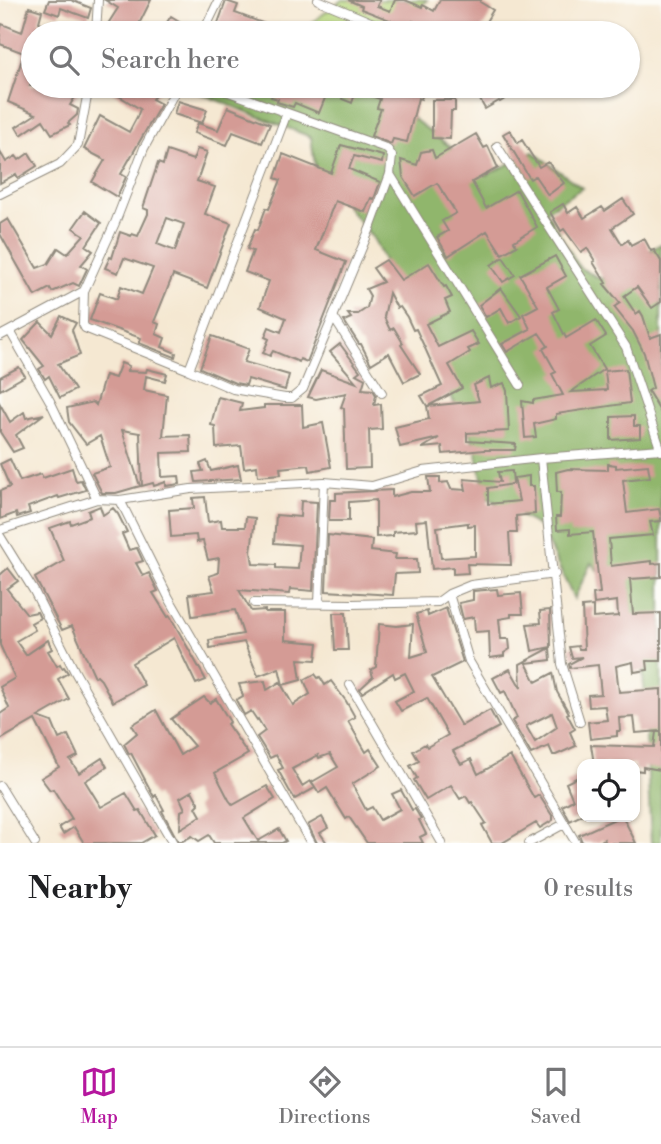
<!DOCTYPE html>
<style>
:root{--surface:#fff;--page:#f6f6f6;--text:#202124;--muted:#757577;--line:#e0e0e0;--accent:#b5179e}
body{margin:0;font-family:"Libre Bodoni",serif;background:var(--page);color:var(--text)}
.controls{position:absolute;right:21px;bottom:21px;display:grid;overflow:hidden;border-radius:14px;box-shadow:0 2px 5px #0004}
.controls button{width:63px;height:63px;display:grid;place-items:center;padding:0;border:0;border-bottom:2px solid var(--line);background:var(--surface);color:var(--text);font:35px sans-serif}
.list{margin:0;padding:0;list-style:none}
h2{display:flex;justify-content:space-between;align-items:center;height:91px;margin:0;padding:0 28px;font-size:30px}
h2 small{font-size:23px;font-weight:400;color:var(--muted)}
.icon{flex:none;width:38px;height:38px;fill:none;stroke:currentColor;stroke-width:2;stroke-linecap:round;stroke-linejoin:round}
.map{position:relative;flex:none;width:661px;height:843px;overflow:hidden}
.search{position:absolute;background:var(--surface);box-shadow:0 2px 5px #0004;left:21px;right:21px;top:21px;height:77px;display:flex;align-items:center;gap:18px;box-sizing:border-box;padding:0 24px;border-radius:38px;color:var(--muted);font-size:26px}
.sheet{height:203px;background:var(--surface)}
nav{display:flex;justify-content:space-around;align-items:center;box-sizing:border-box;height:98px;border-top:2px solid var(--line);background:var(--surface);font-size:19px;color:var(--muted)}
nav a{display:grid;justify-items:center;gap:4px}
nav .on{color:var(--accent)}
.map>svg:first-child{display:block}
.green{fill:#b6d57c;stroke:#708054;stroke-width:2}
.forest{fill:#90b66c;stroke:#5e704c;stroke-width:2}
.building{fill:#d49b95;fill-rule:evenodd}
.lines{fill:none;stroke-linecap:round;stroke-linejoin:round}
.street-casing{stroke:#908a7e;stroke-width:10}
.street{stroke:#fff;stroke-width:8}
</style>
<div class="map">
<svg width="661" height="843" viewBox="0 0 661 843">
<rect width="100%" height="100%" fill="#fdfcf7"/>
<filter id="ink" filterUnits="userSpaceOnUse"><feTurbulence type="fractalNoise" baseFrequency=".0143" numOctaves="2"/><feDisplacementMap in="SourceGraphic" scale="14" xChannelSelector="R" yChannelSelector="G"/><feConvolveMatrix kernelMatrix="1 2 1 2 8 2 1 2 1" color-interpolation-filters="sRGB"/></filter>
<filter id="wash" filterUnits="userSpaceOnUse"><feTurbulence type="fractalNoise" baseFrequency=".00686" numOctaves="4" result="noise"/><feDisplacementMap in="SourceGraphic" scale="28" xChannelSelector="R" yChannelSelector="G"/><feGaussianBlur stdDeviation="1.57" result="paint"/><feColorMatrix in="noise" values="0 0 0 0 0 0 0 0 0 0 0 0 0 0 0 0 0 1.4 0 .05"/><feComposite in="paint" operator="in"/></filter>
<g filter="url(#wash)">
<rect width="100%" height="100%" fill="#f5e8d2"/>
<path class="green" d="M342 0H427L395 33H298Z"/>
<path class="forest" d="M149 86H223L286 92 309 86H381L380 93 487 175 533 152 582 188 546 211 580 268 601 279 661 244V843H651L643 670 622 597 591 563 574 599 540 527 486 497 475 445 373 238 345 204 316 173 311 137 189 89Z"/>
<g id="blocks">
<path class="building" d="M49 0H71L91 8 88 18 61 8 59 15 45 10Z
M105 0H151L137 28 146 33H110L104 30 118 8Z
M348 0H380L377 6 390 11 395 0H405L422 7 423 5 434 11 440 0H481L480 2 493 10 479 33H443L425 24 423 26 413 21 410 28 361 9 362 6Z
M226 1 238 5 235 13 271 26 268 33H210L214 25 217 26Z
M29 7 42 11 39 22 61 33H33V77L30 86H82L70 105 78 109 77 115 68 123 70 125 52 134 43 120 21 135 16 127 36 114 8 102 24 53 0 44V31L2 24 22 32Z
M171 16 197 32V33H160Z
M345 19 355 23 381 33H339Z
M115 86H130L139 91 144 86H163L152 99 161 104 121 174 126 177 117 197 92 182 105 160 84 149 100 116 129 132 137 117 140 109 111 91Z
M275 86H330L319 113 295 103 293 107 277 102 278 99 271 97Z
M346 86H375L387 90 389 86H426L421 99 418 98 407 142 393 139 391 144 371 136 381 109 377 108 380 99 356 91 352 103 342 99Z
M490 86H525L500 102 499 101 485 109 479 98 493 90Z
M432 100H455V111H451L450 139 432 138Z
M178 101 207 110 202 123 174 114Z
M228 107 270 124 262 143 233 132 227 145 194 133 198 123 218 130Z
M510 130 518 143 522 140 539 167 548 162 564 183 548 195 535 176 530 179 503 134Z
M476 134 484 148 488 146 498 168 472 182 486 208 517 190 537 227 514 241 517 246 502 254 487 231 448 256 437 237 448 231 442 221 456 213 437 183 415 196 403 177 401 160 417 165 421 152 432 150 435 158Z
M341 145 383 156 382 163 354 156 349 169 380 182 374 199 371 198 365 212 335 201 316 250 346 262 307 362 300 359 299 362 273 351 270 356 263 353 269 339 265 337 269 327 281 332 286 318 260 307 269 281 245 272 253 251 247 249 255 229 258 230 266 208 269 209 281 180 275 178 283 154 331 173Z
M197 149 207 152 197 181 215 187 205 214 231 223 207 288 173 275 154 322 159 324 156 334 165 338 162 347 176 353 175 357 139 343 141 338 90 320 100 293 117 299 121 286 142 294 153 268 124 258 118 273 105 268 110 257 112 258 120 232 131 236 132 234 138 236 148 214V210L143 208 158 163 163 165 167 151 193 160ZM167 218 184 224 175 251 157 244Z
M0 152 6 162 16 156 19 160 29 153 37 166 18 178 16 174 0 183Z
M623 199 633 214 612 228 622 244 628 240 631 245 644 238 651 251 654 250 661 261V302L652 308 637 287 624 296 636 314 640 311 643 316 650 338 661 334V413L648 391 653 388 644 353 633 331 614 307 620 303 604 284 606 283 593 262 595 261 587 248 581 252 564 229 561 231 550 212 563 204 568 213 577 207 584 218 602 207 605 211Z
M85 211 101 223 86 246 93 251 81 265 87 269 79 286 73 283 52 292 50 288 35 296 0 234V224L8 219 37 268 48 264 58 248 67 254 84 235 73 228Z
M555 256 566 276 547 287 559 309 553 312 566 338 596 320 606 336 590 346 604 369 571 392 607 390 605 371 626 369 630 403 556 414V419L534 424 536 437 525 438 522 401 533 403V400L563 395 552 374 556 372 543 349 548 346 539 333 507 352 502 344 530 329 523 314 538 306 520 275Z
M503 257 515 275 503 282 491 265Z
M386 260 401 280 429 263 444 287 446 286 452 297 445 300 450 312 426 324 438 347 471 331 479 344 468 349 470 352 449 365 462 388 428 406 479 401 474 385 489 378 491 388 504 383 507 391 509 431 467 433V441L516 444 515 450H484L443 454 442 446 422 448 439 438 400 447 395 427 429 419 427 406 421 396 442 386 424 346 416 329 413 330 407 317 400 307 397 308 389 293 384 317 390 330 394 328 403 343 401 345 420 374 404 382 389 353 371 364 361 344H359L344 321 351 318 348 314H358L367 308 370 296 366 289 383 282 373 268Z
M501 288 521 316 509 323 501 308 486 317 479 305Z
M61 316 76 323 72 330 80 355 58 364 75 390 60 398 49 376 45 379 39 369 44 366 23 340 40 322 52 334Z
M212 336 249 349 244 362 289 375 285 390 248 379 246 385 235 383 200 368Z
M340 344 360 371 356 374 365 379 362 389 373 390 376 395 374 405 381 404 382 429 369 430 370 468 346 469 344 408 341 407 346 393 316 399 308 397 321 370 357 383 330 352Z
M121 363 129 366 127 371 146 372 147 369 167 374 165 381 146 376 144 390 167 395 163 436 190 435 191 452 161 453 162 477 179 476 180 484 166 486V482L154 486 153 483 142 486 140 433 122 430 140 486 116 493H102L92 473 110 467 100 436 86 444 69 422 67 408 93 402 96 405 105 375 115 378Z
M19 367 25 376 0 390V377Z
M218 397 242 403 240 411 264 408V405H302L303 427 323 423 331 467 310 471 309 465 280 468 281 474 258 476 257 466 244 468 241 446 216 448 215 426 211 425Z
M0 404 10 422 24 412 26 418 44 414 16 435 23 448 13 452 0 432Z
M634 416V426H640V438L611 440V417Z
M10 459 20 481 41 474 43 478 72 468 76 481 81 480 86 490 59 498 58 496 28 507 30 513 17 517 16 513 0 519V491L10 487 0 464Z
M207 461 211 471 238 465 241 479 196 482 194 472 203 471 200 464Z
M608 464 616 465V468L648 465 650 477 623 480 627 513 659 509 661 517V521L650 522 653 535 609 539 611 566 652 561V564L661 563V577L630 579 633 614 661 613V661H647L648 670 634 672 633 662 616 666 619 692 661 689V731L636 733 634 717 619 718 620 731H617V736L590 739 588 722 607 720 605 706 589 707 588 695 601 694 598 665 570 668 569 664 582 657 572 658 569 647 578 646 579 649H584L582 607 593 606V618L618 616 617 601 594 604 593 594 600 593 593 532 570 534V529L557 530 556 517H560L561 492H557L556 472 568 469 608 470Z
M512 471 513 484 488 488V504L519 501 514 478 529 476V486H534L535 514 516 516 517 533H509L511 565 467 564 468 573 453 574V567L432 569 427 520 416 521 417 530 393 532V536L376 537V500L349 502V521H329L330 500H336V493L392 490V497L411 492H430L428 477H440V483L448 482 451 489 466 490 464 479 500 482 498 472ZM468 523V526L475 525V556L441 558 437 527Z
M205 497 208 522 221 520 222 527H245L246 517 255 518 251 552 253 564 276 565V568L298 569 300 545 274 543 276 515 300 517 301 501 317 502 313 591 290 589 289 594 239 590 251 611 265 610V612H285V640L318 643 316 660 298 659 301 680 283 685 279 668 258 676 244 642 210 648 209 640 243 634 235 610 192 616 189 594 214 591 209 576 218 573 219 558 208 560 203 541 197 542 196 535 171 537 169 510 194 508 193 498Z
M100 506 103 515 113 508 118 514 127 532 122 534 129 550 137 548 143 561 136 563 143 576 149 573 158 591 153 593 168 617 170 616 206 680 196 684 174 638 132 663 144 685 113 702 101 680 97 676 95 677 72 626 62 630 35 578 64 561 50 528 70 521 71 524 90 517 88 511Z
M328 535 372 540 371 551 396 554 395 559H417L418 573 395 574 393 595 326 591Z
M8 568 18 581 7 589 27 614 37 612 40 618 31 623 35 630 16 641 26 655 48 640 52 649 48 651 57 666 60 664 62 668 64 667 68 673 58 679 69 699 38 717 52 722 59 739 68 735 78 756 70 760 79 773 102 758 107 767 85 781 101 807 126 793 137 811 140 810 155 835 141 843H84L74 827 63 834 59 827 72 819 53 789 50 790 41 778 59 767 35 720 0 740V714L9 708 0 687 15 678 0 645V575Z
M497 589 498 595 521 593 523 614H511V617L499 619 501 639H509L510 649 504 653V656L490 658 489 631 475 632 474 617 463 619 459 603 473 600V591Z
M446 608 463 662 432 677 461 726 490 710 499 727 453 751 461 764 471 759 478 774 510 756 534 798 539 795 553 817V820L540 828 536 823 502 843H492L482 825 486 823 472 802 470 803 466 796 460 799 451 785 426 800 414 780 417 778 410 766 419 761 413 751 425 744 427 747 448 735 427 698 401 711 395 701 414 691 405 673 395 678 393 673 362 693 360 689 373 677 371 670 376 667 379 624 397 626 413 624 411 657 427 652 416 614 427 611 428 616Z
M550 610 551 647 532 651 527 624 541 623 540 611Z
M333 613H346L348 650H335Z
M550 648 551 660 526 663 536 682 553 673 557 692 569 713 567 714 575 729 570 732 576 746 556 755H553L549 746 531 754 512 721 517 718 505 691 501 693 493 678 510 669 521 688 520 664ZM552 713 557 727 535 742 526 726Z
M315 674 318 678 320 677 325 685 331 681 346 701 355 717 348 721 366 752 370 749 381 766 352 784 366 810 372 807 380 820 400 809 392 794 401 790 412 810 415 809 421 819 419 820 426 834 420 837 423 843H367L349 817 346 819 327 788 319 793 312 782 338 767 330 754 319 758 318 755 292 769 302 786 310 781 315 788 295 799 289 790 278 770 283 768 276 755 270 758 257 737 265 731 258 719 257 720 251 711 244 715 236 700 243 696 239 684 265 681 267 690 280 682 293 705 310 694 304 680Z
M204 697 210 703 216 699 230 722 227 724 248 754 215 773 229 800 233 805 267 786 275 799 244 818 258 841 279 829 286 841 282 843H214L209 835 199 841 192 836 179 843 162 811 164 810 156 795 154 797 131 753 129 754 124 744 137 733 132 725 156 710 180 755 194 746 171 719ZM192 791 199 804 196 807 201 816 180 829 181 811 185 809 180 798Z
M656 732H661V770L643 767V771L635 770V764H594L591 745 654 747Z
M582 775V815L570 821 562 806 573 800 566 783Z
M322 817 328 828 320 833 327 843H317L308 825Z
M619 817H623L636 843H606L604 839 598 843 582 842 579 835Z"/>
</g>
</g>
<g filter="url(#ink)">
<use href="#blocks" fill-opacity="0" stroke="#908a7e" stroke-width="2"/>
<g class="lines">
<g class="street-casing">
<path id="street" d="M318 0 397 33
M96 33 98 0
M203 33 219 0
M178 86 144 148 115 223 84 291 83 324 85 328 189 370 287 113
M497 146 626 347 661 451
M390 174 520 385
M0 194 60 164 78 145 89 86
M334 318 382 393
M10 331 50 401 97 499
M0 336 84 291
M189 370 233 389 285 398H292L303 389 371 226 390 174 392 156 388 150 383 147 212 86
M541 458 562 664 580 722
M120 500 169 598 311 843
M0 530 97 499 120 500 191 489 324 482 372 486 423 471 541 458 661 449
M0 536 34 591 75 672 173 843
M449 594 471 585 555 574
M254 603 352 604 438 602 449 594 469 661 576 843
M319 603 324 482
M350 685 442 843
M0 786 35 843
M529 843 564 824"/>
</g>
<use href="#street" class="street"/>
</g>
</g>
</svg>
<div class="controls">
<button><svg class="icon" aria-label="locate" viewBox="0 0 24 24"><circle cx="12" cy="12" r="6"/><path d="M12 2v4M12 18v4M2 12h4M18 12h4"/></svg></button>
</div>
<div class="search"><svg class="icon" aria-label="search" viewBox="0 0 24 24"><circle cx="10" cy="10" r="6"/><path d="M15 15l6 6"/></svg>Search here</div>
</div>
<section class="sheet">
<h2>Nearby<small>0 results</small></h2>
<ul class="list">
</ul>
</section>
<nav>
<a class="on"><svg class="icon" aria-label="map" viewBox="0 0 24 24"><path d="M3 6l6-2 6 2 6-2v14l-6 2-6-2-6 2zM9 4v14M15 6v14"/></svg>Map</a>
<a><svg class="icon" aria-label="directions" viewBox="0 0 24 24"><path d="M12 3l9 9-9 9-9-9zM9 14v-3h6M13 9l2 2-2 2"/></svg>Directions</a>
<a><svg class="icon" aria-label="saved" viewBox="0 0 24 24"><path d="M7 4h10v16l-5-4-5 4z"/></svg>Saved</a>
</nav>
